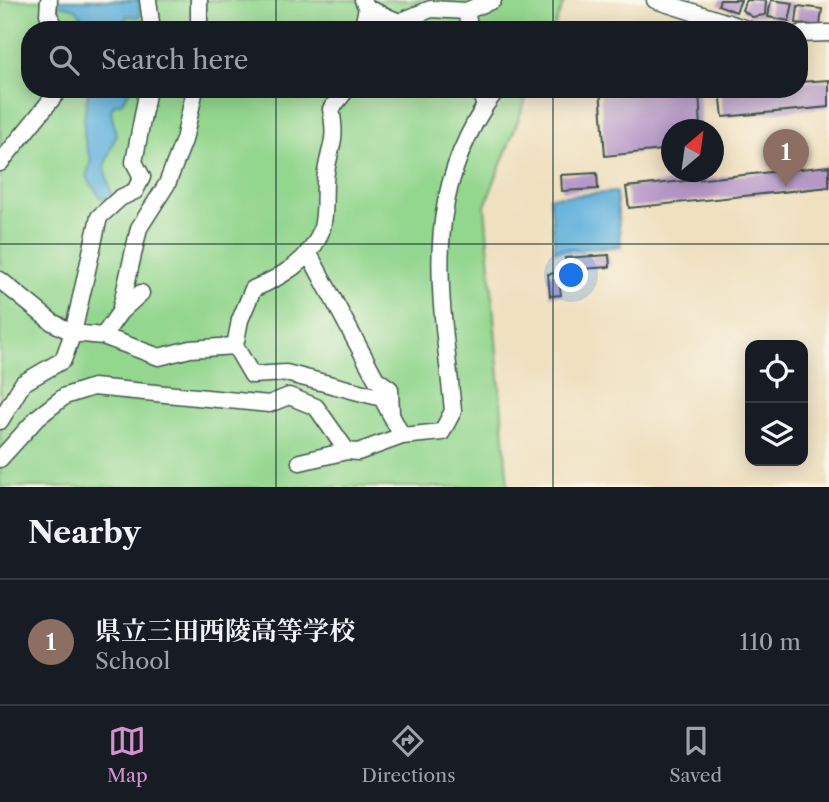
<!DOCTYPE html>
<meta charset="utf-8">
<style>
:root{--surface:#171b24;--page:#20242c;--text:#f1f3f6;--muted:#9ea1a6;--line:#363941;--accent:#d690ce}
body{margin:0;font-family:"Libre Caslon Text","Noto Serif JP",serif;background:var(--page);color:var(--text)}
.controls{position:absolute;right:21px;bottom:21px;display:grid;overflow:hidden;border-radius:14px;box-shadow:0 4px 18px #0003}
.controls button{width:63px;height:63px;display:grid;place-items:center;padding:0;border:0;border-bottom:2px solid var(--line);background:var(--surface);color:var(--text);font:35px sans-serif}
.compass{position:absolute;left:661px;top:119px;width:63px;height:63px;border-radius:50%;background:var(--surface);box-shadow:0 4px 18px #0003;rotate:29deg}
.you{position:absolute;left:572px;top:276px;width:24px;height:24px;margin:-18px;border:5px solid #fff;border-radius:50%;background:#1a73e8;box-shadow:0 0 0 10px #1a73e833}
.badge{display:grid;place-items:center;width:46px;height:46px;border-radius:50%;background:var(--accent);color:#fff;font-size:23px;font-weight:700}
.pin{position:absolute;translate:-50% -58px;filter:drop-shadow(0 2px 4px #0008)}
.pin::after{content:'';position:absolute;top:37px;width:24px;height:21px;background:inherit;clip-path:polygon(0 0,100% 0,50% 100%)}
.list{margin:0;padding:0;list-style:none}
h2{display:flex;justify-content:space-between;align-items:center;height:91px;margin:0;padding:0 28px;font-size:30px}
h2 small{font-size:23px;font-weight:400;color:var(--muted)}
.list li{display:grid;grid-template-columns:46px 1fr auto;gap:21px;align-items:center;box-sizing:border-box;height:126px;padding:0 28px;border-top:2px solid var(--line)}
.list b{display:block;font-size:26px;white-space:nowrap}
.list p{margin:0;font-size:23px;white-space:nowrap;color:var(--muted)}
.list em{font-size:23px;font-style:normal;color:var(--muted)}
.icon{flex:none;width:38px;height:38px;fill:none;stroke:currentColor;stroke-width:2;stroke-linecap:round;stroke-linejoin:round}
.map{position:relative;flex:none;width:829px;height:487px;overflow:hidden}
.search{position:absolute;background:var(--surface);box-shadow:0 4px 18px #0003;left:21px;right:21px;top:21px;height:77px;display:flex;align-items:center;gap:18px;box-sizing:border-box;padding:0 24px;border-radius:28px;color:var(--muted);font-size:26px}
.sheet{height:217px;background:var(--surface)}
nav{display:flex;justify-content:space-around;align-items:center;box-sizing:border-box;height:98px;border-top:2px solid var(--line);background:var(--surface);font-size:19px;color:var(--muted)}
nav a{display:grid;justify-items:center;gap:4px}
nav .on{color:var(--accent)}
.map>svg:first-child{display:block}
.green{fill:#93d68e;stroke:#598a61;stroke-width:2}
.water{fill:#60b1db;stroke:#407788;stroke-width:2}
.building{fill:#b698c7}
.lines{fill:none;stroke-linecap:round;stroke-linejoin:round}
.minor-casing{stroke:#3e5549;stroke-width:19}
.minor{stroke:#fff;stroke-width:16}
.grid{fill:none;stroke:#1f3d34;stroke-width:2;stroke-opacity:0.55}
</style>
<div class="map">
<svg width="829" height="487" viewBox="0 0 829 487">
<rect width="100%" height="100%" fill="#fbf7ec"/>
<filter id="ink" filterUnits="userSpaceOnUse"><feTurbulence type="fractalNoise" baseFrequency=".0143" numOctaves="2"/><feDisplacementMap in="SourceGraphic" scale="14" xChannelSelector="R" yChannelSelector="G"/><feConvolveMatrix kernelMatrix="1 2 1 2 8 2 1 2 1" color-interpolation-filters="sRGB"/></filter>
<filter id="wash" filterUnits="userSpaceOnUse"><feTurbulence type="fractalNoise" baseFrequency=".00686" numOctaves="4" result="noise"/><feDisplacementMap in="SourceGraphic" scale="28" xChannelSelector="R" yChannelSelector="G"/><feGaussianBlur stdDeviation="1.57" result="paint"/><feColorMatrix in="noise" values="0 0 0 0 0 0 0 0 0 0 0 0 0 0 0 0 0 1.4 0 .05"/><feComposite in="paint" operator="in"/></filter>
<g filter="url(#wash)">
<rect width="100%" height="100%" fill="#efe0c0"/>
<path class="green" d="M0 0H565L553 30H30V89H530L485 206 508 487H0Z"/>
<path class="water" d="M55 0H138L140 17 126 16 125 30H90L76 9 62 5 57 8Z
M89 89H131L121 103 113 105 111 112 116 135 104 167 112 195 109 199 101 198 86 177 91 159C80 138 84 112 89 89Z
M616 192 621 247 555 251 550 197Z"/>
<g id="blocks">
<path class="building" d="M720 0H741L736 12 718 5Z
M746 0 766 1 765 15 752 17 742 10Z
M771 0 793 3 789 21 768 17Z
M798 6 822 9 820 26 796 23Z
M829 80V107L723 117 720 90 799 89V82Z
M600 89H699L701 130H672V149L605 156Z
M829 166V187L629 208 626 187Z
M597 173 598 189 562 191 561 175Z
M609 255 610 267 566 270 565 258Z
M558 273 561 295 550 296 548 274Z"/>
</g>
</g>
<g filter="url(#ink)">
<use href="#blocks" fill-opacity="0" stroke="#3e5549" stroke-width="2"/>
<g class="lines">
<g class="minor-casing">
<path id="minor" d="M49 0 48 14 57 30
M148 0 152 30
M363 0 367 8 399 22 431 9 466 11
M655 0 750 30
M199 30V0
M362 30 367 8
M470 30 466 11 493 0
M799 34 829 33
M347 89 331 109C337 142 331 142 326 172 323 191 327 214 321 231 311 261 279 278 253 289L240 320 235 346 252 375 286 373 382 398 402 436
M485 106 497 89
M0 163 60 89
M308 252 376 379 390 389 391 413
M0 280 52 322 73 333 103 336 159 357 190 349 235 346
M120 312 141 293
M103 336 120 312 139 228 167 184 184 140 195 89
M0 421 23 383 63 360 73 333 99 217 120 198 135 191 142 177 134 162 148 89
M0 459 38 417 65 396 93 387 269 404 289 396 316 407 347 451 358 452 402 436 442 432 453 411C442 299 420 207 485 106L479 89
M300 462 347 451"/>
</g>
<use href="#minor" class="minor"/>
</g>
</g>
<path class="grid" d="M276 0V30M553 0V30M276 89V487M553 89V487M0 244H829"/>
</svg>
<div class="controls">
<button><svg class="icon" aria-label="locate" viewBox="0 0 24 24"><circle cx="12" cy="12" r="6"/><path d="M12 2v4M12 18v4M2 12h4M18 12h4"/></svg></button>
<button><svg class="icon" aria-label="layers" viewBox="0 0 24 24"><path d="M12 4l9 5-9 5-9-5zM3 14l9 5 9-5"/></svg></button>
</div>
<svg class="compass" viewBox="-18 -18 36 36"><path d="M0-13l5 13h-10z" fill="#e53935"/><path d="M0 13l5-13h-10z" fill="#9ea1a6"/></svg>
<div class="you"></div>
<div class="pin badge" style="left:786px;top:187px;background:#8d6e63">1</div>
<div class="search"><svg class="icon" aria-label="search" viewBox="0 0 24 24"><circle cx="10" cy="10" r="6"/><path d="M15 15l6 6"/></svg>Search here</div>
</div>
<section class="sheet">
<h2>Nearby<small></small></h2>
<ul class="list">
<li><span class="badge" style="background:#8d6e63">1</span><div><b>県立三田西陵高等学校</b><p>School</p></div><em>110 m</em></li>
</ul>
</section>
<nav>
<a class="on"><svg class="icon" aria-label="map" viewBox="0 0 24 24"><path d="M3 6l6-2 6 2 6-2v14l-6 2-6-2-6 2zM9 4v14M15 6v14"/></svg>Map</a>
<a><svg class="icon" aria-label="directions" viewBox="0 0 24 24"><path d="M12 3l9 9-9 9-9-9zM9 14v-3h6M13 9l2 2-2 2"/></svg>Directions</a>
<a><svg class="icon" aria-label="saved" viewBox="0 0 24 24"><path d="M7 4h10v16l-5-4-5 4z"/></svg>Saved</a>
</nav>
